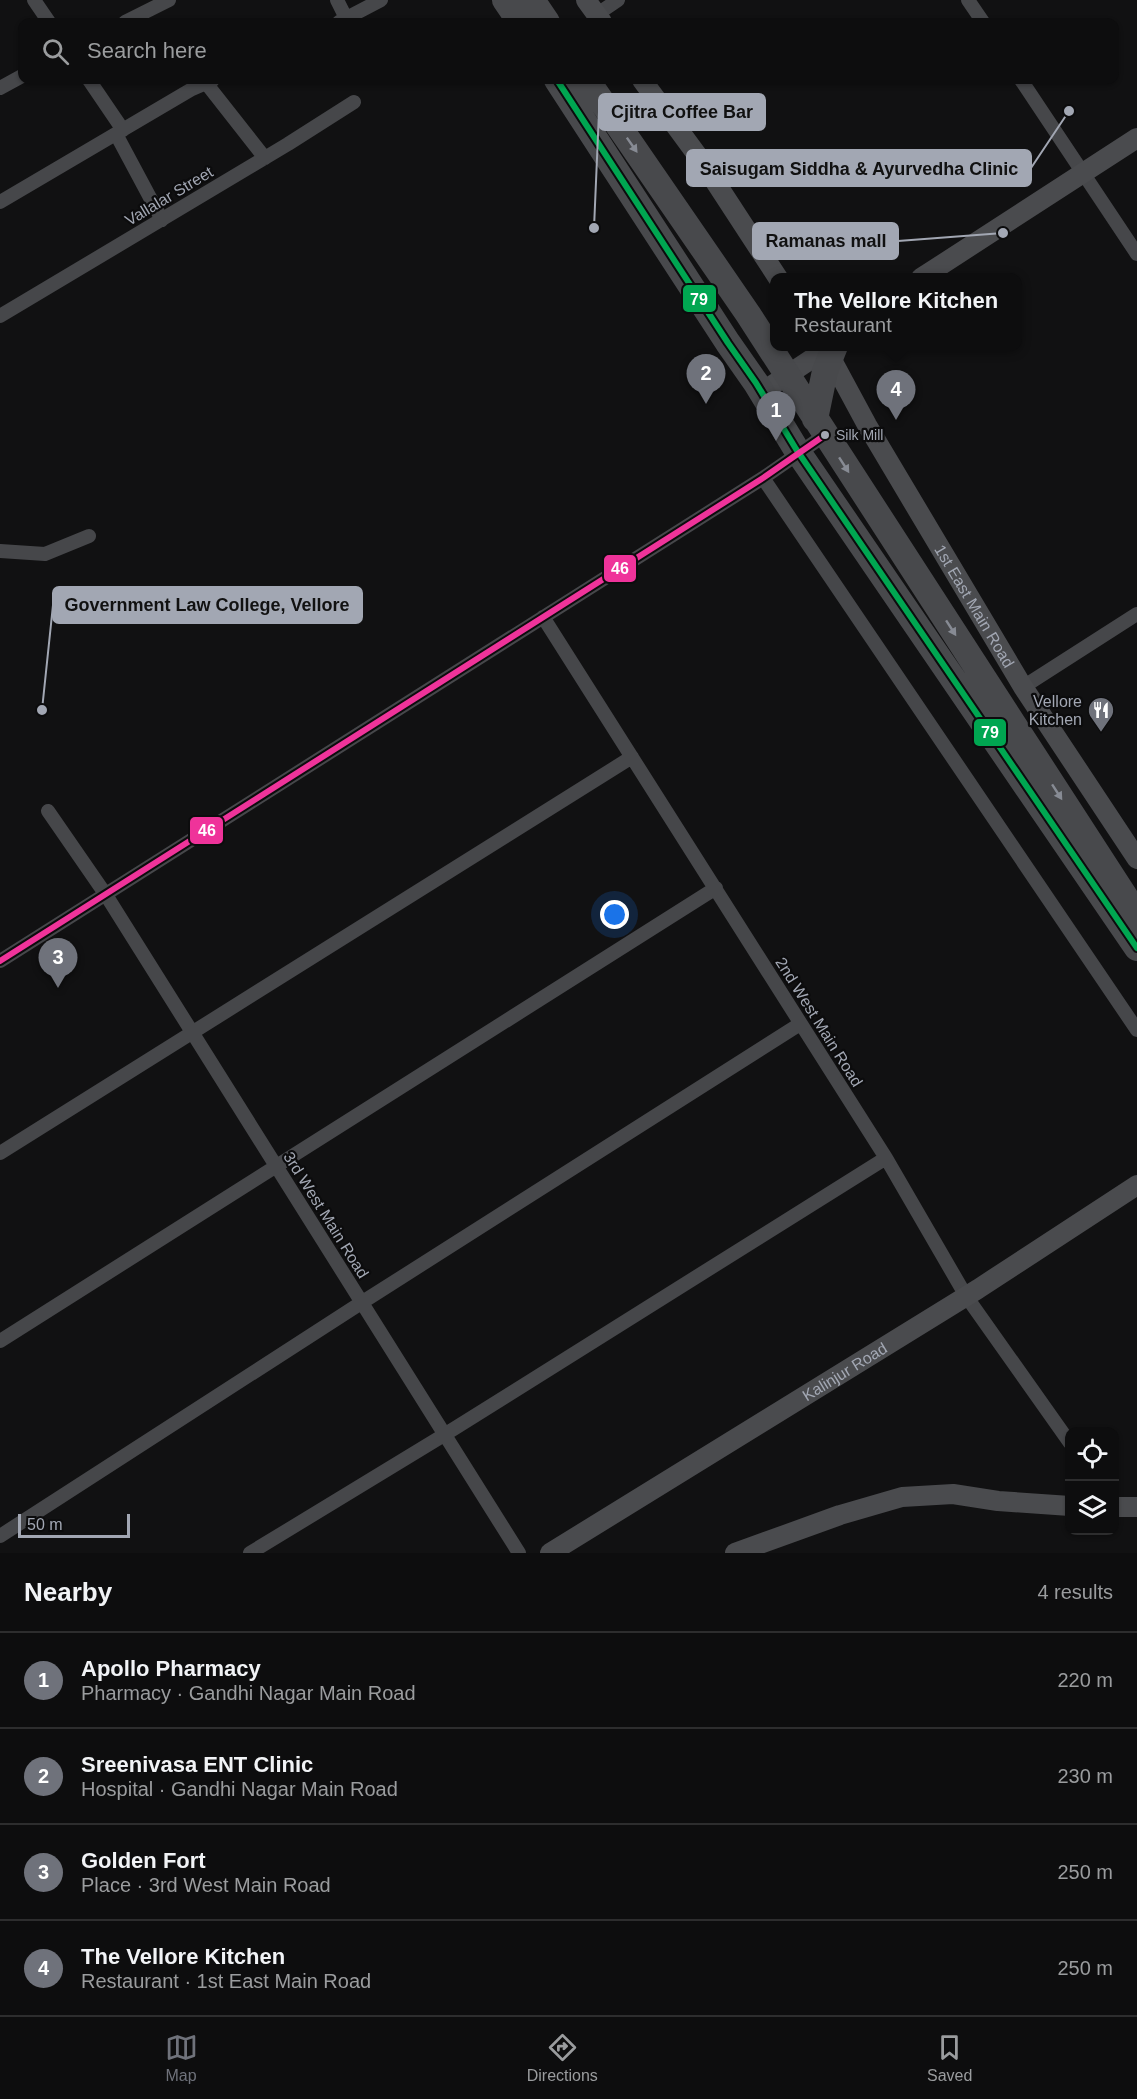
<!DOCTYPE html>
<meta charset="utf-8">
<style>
:root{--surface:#0d0d0e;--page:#161617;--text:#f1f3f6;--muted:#9a9c9e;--line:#2d2d2e;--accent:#6f727b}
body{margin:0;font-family:Helvetica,sans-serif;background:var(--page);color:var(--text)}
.controls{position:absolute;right:18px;bottom:18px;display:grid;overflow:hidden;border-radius:12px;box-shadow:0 2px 4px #0004}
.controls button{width:54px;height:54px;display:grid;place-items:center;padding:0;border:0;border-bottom:2px solid var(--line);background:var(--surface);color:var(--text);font:30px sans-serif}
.scale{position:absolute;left:18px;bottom:15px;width:112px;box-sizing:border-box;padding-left:6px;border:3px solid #a2a7b3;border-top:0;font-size:16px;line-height:21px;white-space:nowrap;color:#a2a7b3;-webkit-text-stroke:4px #0c0c0d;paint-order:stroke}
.you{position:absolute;left:615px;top:915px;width:21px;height:21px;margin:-15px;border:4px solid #fff;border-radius:50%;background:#1a73e8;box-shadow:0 0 0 9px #1a73e833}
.badge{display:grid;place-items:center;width:39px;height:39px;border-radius:50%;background:var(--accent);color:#fff;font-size:20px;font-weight:700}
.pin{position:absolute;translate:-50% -50px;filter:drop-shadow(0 2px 3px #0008)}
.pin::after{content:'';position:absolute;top:32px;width:21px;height:18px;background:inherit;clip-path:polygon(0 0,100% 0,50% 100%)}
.popup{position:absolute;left:770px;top:273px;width:252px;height:78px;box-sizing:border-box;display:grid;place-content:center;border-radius:12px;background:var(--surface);filter:drop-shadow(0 2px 4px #0005);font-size:20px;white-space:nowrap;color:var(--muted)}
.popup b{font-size:22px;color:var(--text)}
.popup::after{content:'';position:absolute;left:50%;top:100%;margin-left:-12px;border:12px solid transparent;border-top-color:var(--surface)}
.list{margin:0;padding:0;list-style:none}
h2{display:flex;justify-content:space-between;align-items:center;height:78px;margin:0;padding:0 24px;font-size:26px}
h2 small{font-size:20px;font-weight:400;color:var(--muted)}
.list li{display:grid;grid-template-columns:39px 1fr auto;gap:18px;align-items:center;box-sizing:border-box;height:96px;padding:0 24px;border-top:2px solid var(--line)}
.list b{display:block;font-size:22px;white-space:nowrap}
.list p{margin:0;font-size:20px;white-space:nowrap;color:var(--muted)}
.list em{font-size:20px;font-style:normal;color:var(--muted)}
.icon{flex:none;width:33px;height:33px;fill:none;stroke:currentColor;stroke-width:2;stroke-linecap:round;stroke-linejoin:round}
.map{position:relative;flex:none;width:1137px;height:1553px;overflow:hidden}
.search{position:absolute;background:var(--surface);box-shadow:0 2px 4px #0004;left:18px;right:18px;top:18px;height:66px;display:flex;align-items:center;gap:15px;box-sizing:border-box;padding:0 21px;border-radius:12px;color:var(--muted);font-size:22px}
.sheet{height:462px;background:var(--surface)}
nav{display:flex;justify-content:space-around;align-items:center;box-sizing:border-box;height:84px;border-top:2px solid var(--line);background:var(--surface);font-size:16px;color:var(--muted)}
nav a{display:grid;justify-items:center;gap:3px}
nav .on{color:var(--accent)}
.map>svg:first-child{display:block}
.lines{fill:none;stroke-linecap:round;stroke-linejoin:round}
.street{stroke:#46474a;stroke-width:14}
.secondary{stroke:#4a4b4e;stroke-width:20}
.highway{stroke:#48494c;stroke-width:26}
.bus-1-casing{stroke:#0c0c0d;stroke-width:10}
.bus-2-casing{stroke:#0c0c0d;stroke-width:10}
.bus-1{stroke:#00a651;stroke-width:6}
.bus-2{stroke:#ef339a;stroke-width:6}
.oneway{fill:#878b94}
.bus-dot{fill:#a2a7b3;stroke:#0c0c0d;stroke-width:2}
.labels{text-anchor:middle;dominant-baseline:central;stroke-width:4.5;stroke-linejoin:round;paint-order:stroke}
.bus-label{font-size:14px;fill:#a2a7b3;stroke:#0c0c0d;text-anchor:start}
.street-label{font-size:16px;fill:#a2a7b3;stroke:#0c0c0d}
.poi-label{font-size:16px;fill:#a2a7b3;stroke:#0c0c0d;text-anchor:end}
.leader{fill:none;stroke:#a2a7b3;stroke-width:2}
.callout-dot{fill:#a2a7b3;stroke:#0c0c0d;stroke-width:2}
.callout{fill:#a2a7b3;stroke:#a2a7b3;stroke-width:2}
.callout-label{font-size:18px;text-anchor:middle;font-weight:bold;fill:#111}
.line-badge{stroke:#0c0c0d;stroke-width:2}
.badge-label{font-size:16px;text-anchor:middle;font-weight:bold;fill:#fff}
</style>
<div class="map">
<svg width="1137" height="1553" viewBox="0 0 1137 1553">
<rect width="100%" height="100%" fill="#111112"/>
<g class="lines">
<path class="street" d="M34 0 49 22
M337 0 346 18
M968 0 983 22
M596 15 618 0
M125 22 169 0
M339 22 381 0
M89 80 123 130
M1021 80 1137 254
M206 83 265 158
M0 88 22 76
M116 134 162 220
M0 202 192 89 213 80
M0 316 288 144 354 102
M763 478 1137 1030
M0 551 45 554 89 536
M543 617 886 1158 966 1296 1070 1443
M1023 687 1137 614
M48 811 106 895 519 1553
M0 961 763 478 825 435
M0 1153 632 757
M0 1341 716 888
M0 1536 361 1303 800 1024
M250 1553 444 1435 886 1158"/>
<g class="secondary">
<path d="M586 0 602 22"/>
<path d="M642 80 703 163 778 278"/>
<path d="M921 278 1137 138"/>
<path id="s1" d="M826 349 867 425 1023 687 1137 859"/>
<path d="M762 392 831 346"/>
<path d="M1114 1507H1137"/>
<path id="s2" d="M550 1553 978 1289 1137 1185"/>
<path d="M735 1553 840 1515 902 1497 953 1494 998 1501 1070 1506"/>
</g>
<path class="highway" d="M505 0 520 22
M532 0 547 22
M557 80 728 343 756 383 796 449 1137 948
M587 80 748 314 1137 915
M815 419 825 371 835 346"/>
<g class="bus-1-casing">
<path id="bus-1" d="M557 80 728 343 756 383 796 449 1137 948"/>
</g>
<g class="bus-2-casing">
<path id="bus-2" d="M0 961 763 478 825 435"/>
</g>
<use href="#bus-1" class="bus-1"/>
<use href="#bus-2" class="bus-2"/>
</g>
<defs><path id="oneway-solid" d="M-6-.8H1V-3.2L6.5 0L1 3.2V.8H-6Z" transform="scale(1.5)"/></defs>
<g class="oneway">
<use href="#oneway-solid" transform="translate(632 145) rotate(55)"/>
<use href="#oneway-solid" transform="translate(844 465) rotate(57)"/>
<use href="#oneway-solid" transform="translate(951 628) rotate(57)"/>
<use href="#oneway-solid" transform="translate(1057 792) rotate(57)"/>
</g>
<defs>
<g id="restaurant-pin" transform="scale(1.35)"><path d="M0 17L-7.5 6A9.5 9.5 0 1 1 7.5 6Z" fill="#6f727b" stroke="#0c0c0d"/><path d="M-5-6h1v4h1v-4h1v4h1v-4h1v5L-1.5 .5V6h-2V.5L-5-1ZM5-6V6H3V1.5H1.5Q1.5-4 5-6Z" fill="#fff"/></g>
</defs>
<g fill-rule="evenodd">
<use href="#restaurant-pin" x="1101" y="710"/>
</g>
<circle class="bus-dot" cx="825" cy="435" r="5"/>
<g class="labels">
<g class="bus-label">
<text x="836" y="435">Silk Mill</text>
</g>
<g class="street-label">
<text transform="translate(169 196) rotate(-31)">Vallalar Street</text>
<text stroke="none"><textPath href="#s1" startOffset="297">1st East Main Road</textPath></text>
<text transform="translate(819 1022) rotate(58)">2nd West Main Road</text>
<text transform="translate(326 1215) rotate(58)">3rd West Main Road</text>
<text stroke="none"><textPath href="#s2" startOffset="346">Kalinjur Road</textPath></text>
</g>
<g class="poi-label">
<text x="1082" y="701">Vellore<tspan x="1082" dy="18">Kitchen</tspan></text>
</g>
</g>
<path class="leader" d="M594 228L599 112M1069 111L1031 168M1003 233L898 241M42 710L53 605"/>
<g class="callout-dot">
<circle cx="594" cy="228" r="6"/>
<circle cx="1069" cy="111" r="6"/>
<circle cx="1003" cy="233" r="6"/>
<circle cx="42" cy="710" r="6"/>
</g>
<g class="callout">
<rect x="599" y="94" width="166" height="36" rx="6"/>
<rect x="687" y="150" width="344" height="36" rx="6"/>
<rect x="753" y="223" width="145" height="36" rx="6"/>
<rect x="53" y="587" width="309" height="36" rx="6"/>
</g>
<g class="callout-label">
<text x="682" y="118">Cjitra Coffee Bar</text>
<text x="859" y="175">Saisugam Siddha &amp; Ayurvedha Clinic</text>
<text x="826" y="247">Ramanas mall</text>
<text x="207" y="611">Government Law College, Vellore</text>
</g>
<g class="line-badge">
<rect x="682" y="284" width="35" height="29" rx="6" fill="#00a651"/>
<rect x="603" y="554" width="34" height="29" rx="6" fill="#ef339a"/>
<rect x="973" y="718" width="34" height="29" rx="6" fill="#00a651"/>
<rect x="189" y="816" width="35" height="29" rx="6" fill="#ef339a"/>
</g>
<g class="badge-label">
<text x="699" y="305">79</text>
<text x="620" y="574">46</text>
<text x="990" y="738">79</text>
<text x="207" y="836">46</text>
</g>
</svg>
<div class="controls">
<button><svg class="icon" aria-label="locate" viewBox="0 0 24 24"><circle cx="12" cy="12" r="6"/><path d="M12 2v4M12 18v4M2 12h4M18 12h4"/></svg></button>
<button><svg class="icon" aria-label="layers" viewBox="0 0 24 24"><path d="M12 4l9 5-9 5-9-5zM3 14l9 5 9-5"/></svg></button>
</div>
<div class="scale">50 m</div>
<div class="you"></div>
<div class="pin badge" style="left:776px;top:441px">1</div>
<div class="pin badge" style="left:706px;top:404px">2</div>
<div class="pin badge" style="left:58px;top:988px">3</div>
<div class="pin badge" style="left:896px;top:420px">4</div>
<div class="popup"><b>The Vellore Kitchen</b>Restaurant</div>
<div class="search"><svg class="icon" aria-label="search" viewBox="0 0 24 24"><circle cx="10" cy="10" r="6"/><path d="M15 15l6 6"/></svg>Search here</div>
</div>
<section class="sheet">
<h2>Nearby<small>4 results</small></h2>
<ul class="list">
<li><span class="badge">1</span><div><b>Apollo Pharmacy</b><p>Pharmacy · Gandhi Nagar Main Road</p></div><em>220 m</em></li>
<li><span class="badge">2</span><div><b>Sreenivasa ENT Clinic</b><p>Hospital · Gandhi Nagar Main Road</p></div><em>230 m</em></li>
<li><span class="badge">3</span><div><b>Golden Fort</b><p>Place · 3rd West Main Road</p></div><em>250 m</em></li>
<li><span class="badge">4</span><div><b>The Vellore Kitchen</b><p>Restaurant · 1st East Main Road</p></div><em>250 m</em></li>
</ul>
</section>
<nav>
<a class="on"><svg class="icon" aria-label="map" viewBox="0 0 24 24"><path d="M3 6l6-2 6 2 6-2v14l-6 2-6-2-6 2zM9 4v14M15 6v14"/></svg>Map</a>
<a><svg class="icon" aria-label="directions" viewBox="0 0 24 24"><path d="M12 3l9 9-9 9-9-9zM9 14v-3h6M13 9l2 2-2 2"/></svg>Directions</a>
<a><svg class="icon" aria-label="saved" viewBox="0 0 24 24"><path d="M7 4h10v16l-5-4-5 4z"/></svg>Saved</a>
</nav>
